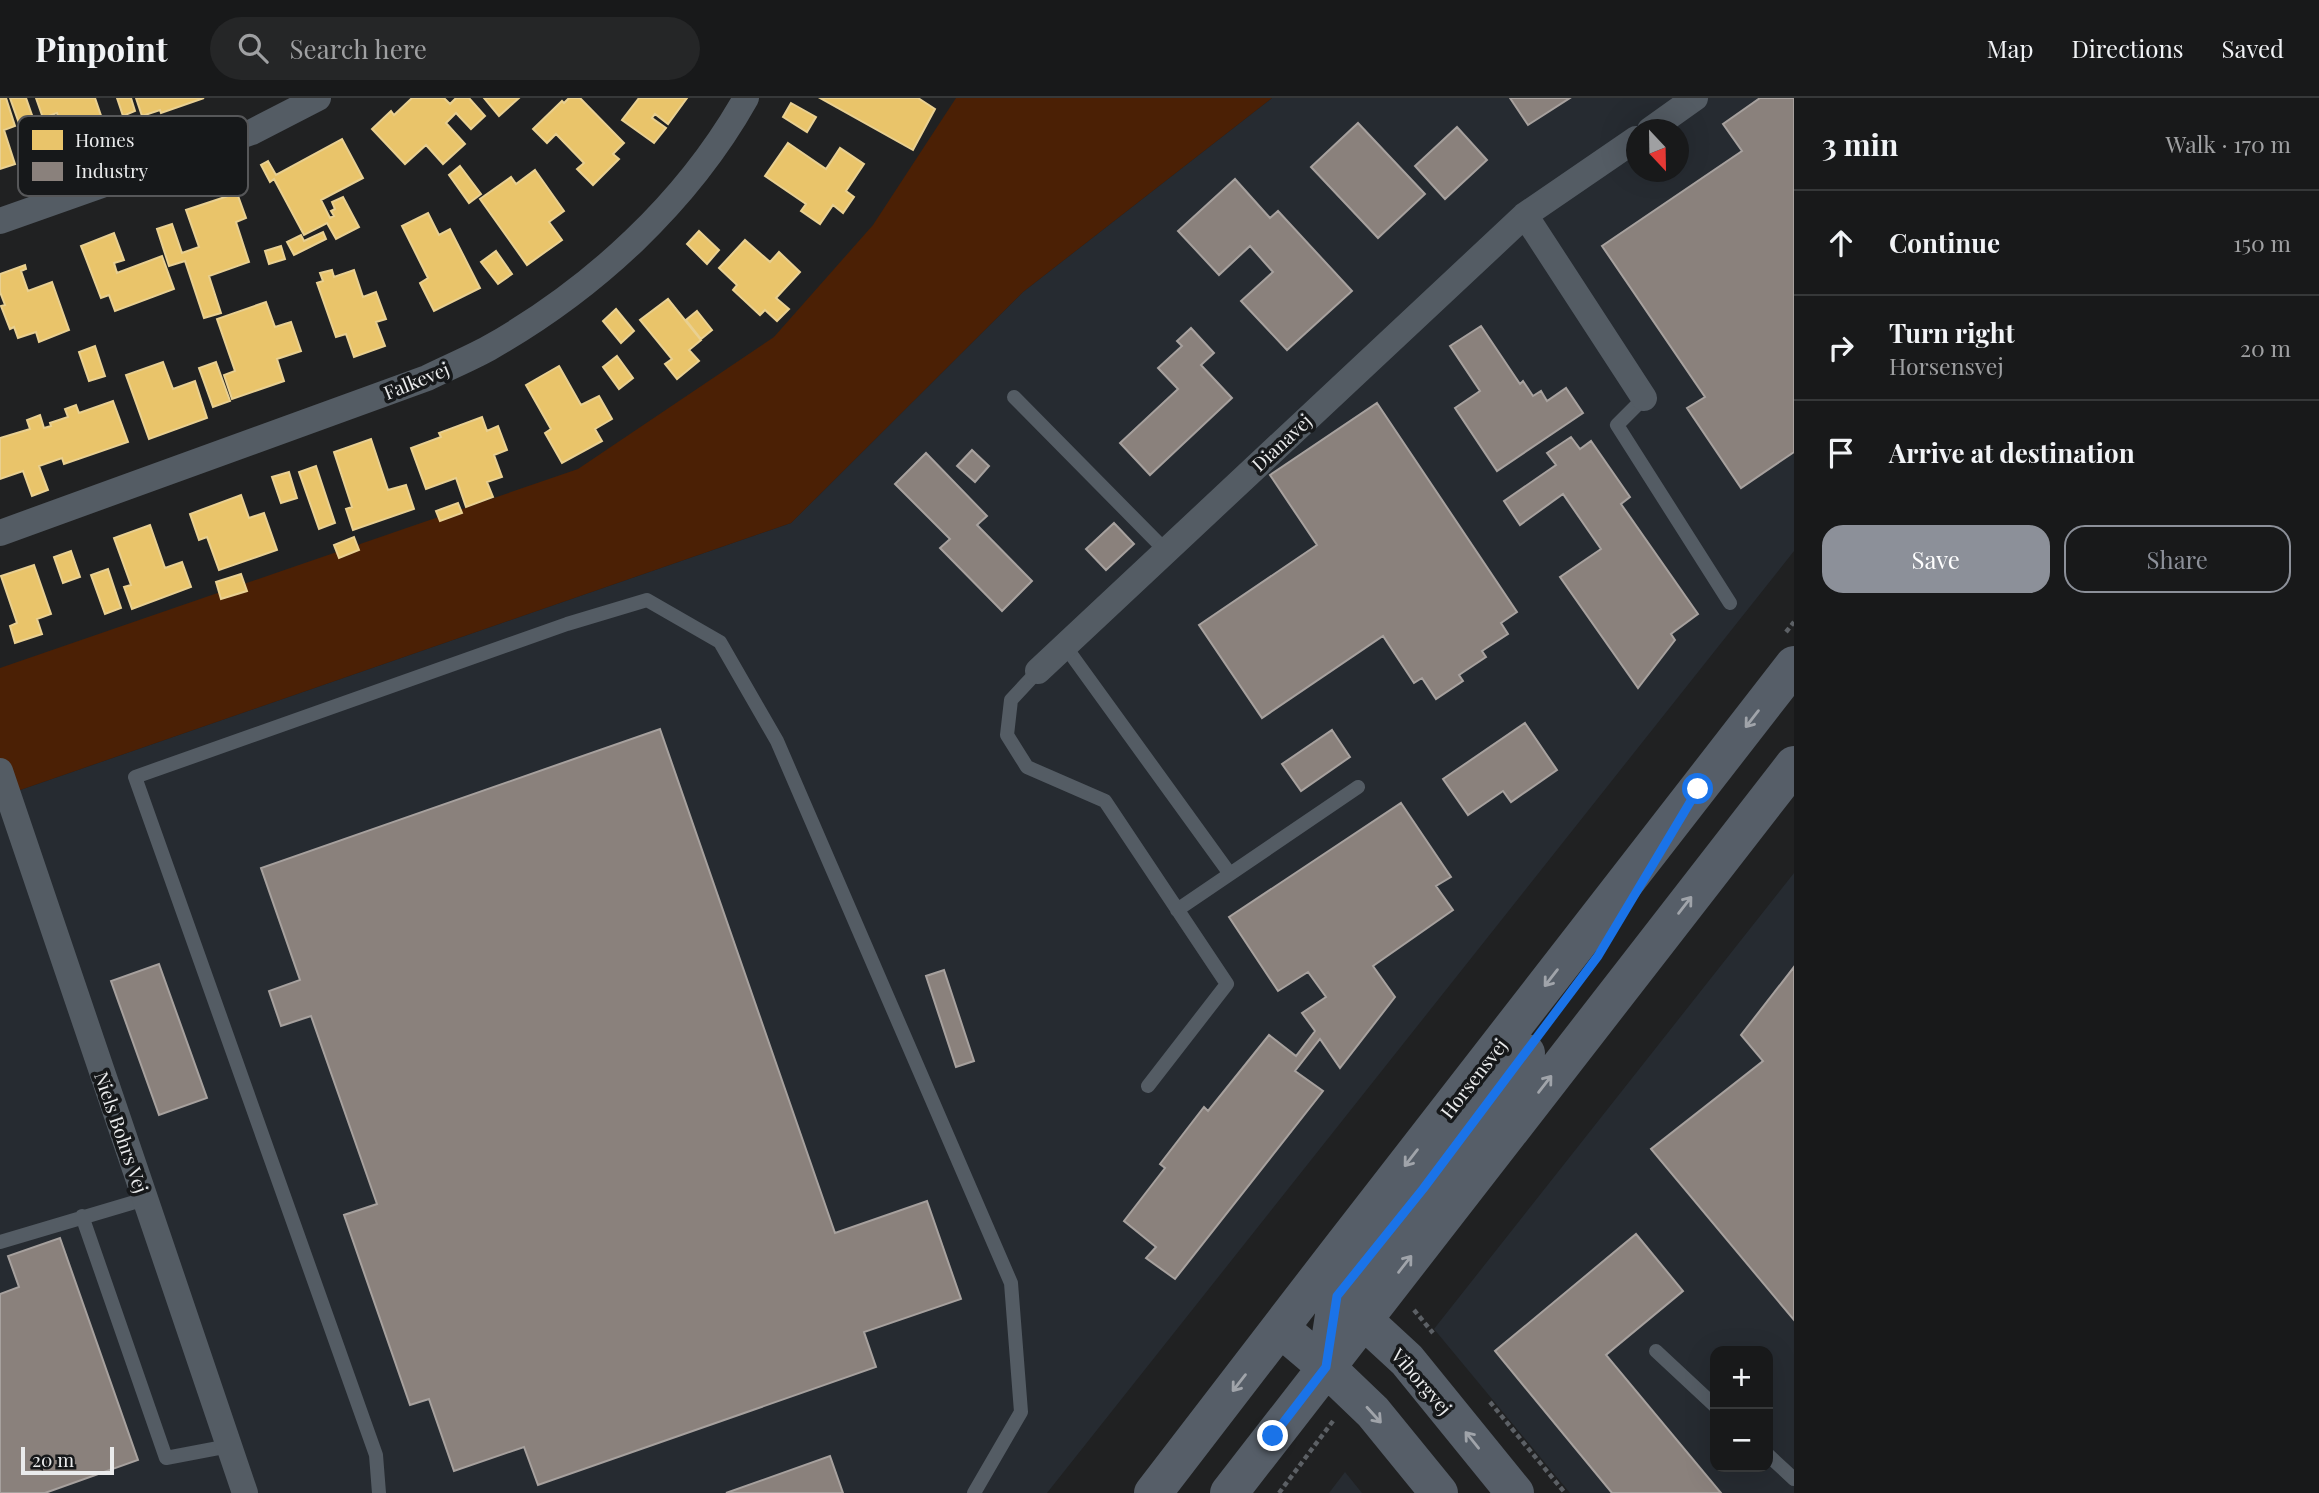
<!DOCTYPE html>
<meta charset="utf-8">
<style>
:root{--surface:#18191a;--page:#252627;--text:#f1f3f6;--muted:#9fa0a2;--line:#363839;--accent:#8c9099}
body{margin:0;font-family:"Playfair Display",serif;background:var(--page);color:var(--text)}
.controls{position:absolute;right:21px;bottom:21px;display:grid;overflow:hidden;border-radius:14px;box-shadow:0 7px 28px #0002}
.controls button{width:63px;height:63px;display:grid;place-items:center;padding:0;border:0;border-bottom:2px solid var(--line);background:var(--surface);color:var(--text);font:35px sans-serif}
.compass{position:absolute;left:1626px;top:21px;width:63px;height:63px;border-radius:50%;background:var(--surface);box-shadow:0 7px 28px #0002;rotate:158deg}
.scale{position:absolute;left:21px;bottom:18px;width:93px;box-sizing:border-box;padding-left:7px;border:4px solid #eaebec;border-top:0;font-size:19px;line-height:24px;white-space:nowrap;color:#eaebec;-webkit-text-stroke:5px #16181a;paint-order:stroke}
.stop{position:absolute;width:21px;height:21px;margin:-16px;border:5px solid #1a73e8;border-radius:50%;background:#fff}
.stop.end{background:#1a73e8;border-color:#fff;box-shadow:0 2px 7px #0008}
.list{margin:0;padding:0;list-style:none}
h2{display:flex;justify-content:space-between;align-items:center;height:91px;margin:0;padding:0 28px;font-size:30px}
h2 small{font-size:23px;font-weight:400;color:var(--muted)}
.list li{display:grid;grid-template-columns:46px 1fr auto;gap:21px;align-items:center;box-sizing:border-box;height:105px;padding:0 28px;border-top:2px solid var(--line)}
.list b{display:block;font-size:26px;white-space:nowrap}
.list p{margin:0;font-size:23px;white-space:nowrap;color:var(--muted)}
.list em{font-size:23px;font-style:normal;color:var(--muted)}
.actions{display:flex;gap:14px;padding:21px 28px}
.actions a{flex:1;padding:16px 0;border:2px solid var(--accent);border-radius:21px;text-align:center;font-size:24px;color:var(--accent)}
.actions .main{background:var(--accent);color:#fff}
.icon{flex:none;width:38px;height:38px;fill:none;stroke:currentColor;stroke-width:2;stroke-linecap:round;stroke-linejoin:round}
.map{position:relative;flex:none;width:1794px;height:1395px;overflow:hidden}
header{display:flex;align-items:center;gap:42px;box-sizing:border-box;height:98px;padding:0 35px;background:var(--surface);border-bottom:2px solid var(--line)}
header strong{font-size:33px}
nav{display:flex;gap:38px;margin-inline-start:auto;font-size:24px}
.search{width:490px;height:63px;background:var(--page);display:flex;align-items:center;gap:18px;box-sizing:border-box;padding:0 24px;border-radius:38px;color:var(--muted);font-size:26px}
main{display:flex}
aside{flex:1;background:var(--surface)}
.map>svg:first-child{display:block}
.built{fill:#262b31;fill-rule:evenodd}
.green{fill:#4b2005}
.homes{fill:#e9c46a;stroke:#e9d091;stroke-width:2}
.industry{fill:#8a817c;stroke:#a7a19e;stroke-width:2}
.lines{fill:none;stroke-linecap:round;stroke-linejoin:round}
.path{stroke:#5c6065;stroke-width:4.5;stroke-dasharray:5 3.5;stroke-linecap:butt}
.lane{stroke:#545c64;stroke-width:14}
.street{stroke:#545c64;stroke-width:26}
.secondary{stroke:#565e68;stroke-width:38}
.oneway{stroke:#a0a4aa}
.route{stroke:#1a73e8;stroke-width:9}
.labels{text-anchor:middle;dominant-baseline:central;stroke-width:7;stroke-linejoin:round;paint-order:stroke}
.street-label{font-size:19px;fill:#eaebec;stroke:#16181a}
.key{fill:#16181a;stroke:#565759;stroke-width:2}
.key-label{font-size:19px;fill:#eaebec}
</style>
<header>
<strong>Pinpoint</strong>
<div class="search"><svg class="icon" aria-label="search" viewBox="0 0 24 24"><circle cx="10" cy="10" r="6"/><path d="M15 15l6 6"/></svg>Search here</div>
<nav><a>Map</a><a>Directions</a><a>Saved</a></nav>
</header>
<main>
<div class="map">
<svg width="1794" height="1395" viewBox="0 0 1794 1395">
<rect width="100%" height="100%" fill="#202122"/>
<path class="built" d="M1272 0H1794V453L1047 1395H0V699L791 425 1023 194ZM1636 32H1678V74H1636Z
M1794 775V1395H1570L1434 1231ZM1715 1253H1768V1369H1715Z
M1345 1374 1362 1395H1329Z"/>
<path class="green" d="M956 0H1272L1023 194 791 425 0 699V570L578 371 774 239 873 127Z"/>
<path class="homes" d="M6 0 15 28 4 32 15 66 0 71V1Z
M10 0H26L40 40 26 45Z
M36 0H95L108 38 69 51 57 15 43 20Z
M117 0H131L135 13 123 18Z
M136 0H204L161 15 160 12 142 18Z
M412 0H444L450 6 456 0H469L485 18 471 31 456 15 446 25 465 46 443 66 426 47 405 66 372 31 391 13 394 17Z
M484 0H519L499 18Z
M569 0H580L624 45 613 56 619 61 593 87 577 71 584 65 556 36 547 45 533 31 562 3 564 5Z
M639 0H687L668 26 655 16 652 20 666 30 654 45 622 22Z
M820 0H918L935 11 913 52Z
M791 5 816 19 807 34 783 19Z
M342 41 363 80 321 102 330 120 334 118 331 113 335 111 332 104 343 99 359 129 336 141 327 125 304 137 274 81 270 84 261 67 268 63 276 77Z
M788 45 826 71 840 50 864 66 846 93 854 99 843 115 833 107 820 126 801 113 806 106 765 78Z
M460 68 481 96 469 105 449 77Z
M535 72 564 113 549 124 562 142 527 167 480 101 511 79 516 86Z
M237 95 246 120 236 124 249 164 209 178 221 215 204 220 185 163 169 168 157 131 172 126 182 155 199 149 186 112Z
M428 115 439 137 450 131 480 190 434 213 420 185 428 180 402 128Z
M699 133 719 152 707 166 687 146Z
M323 134 326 141 294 157 287 144 301 137 304 143Z
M114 135 124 162 114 165 117 175 162 158 174 191 115 213 109 197 101 200 81 148Z
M745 142 770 164 779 154 800 174 776 200 789 211 777 223 765 212 760 217 733 192 737 187 719 170Z
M281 148 285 161 269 166 265 153Z
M496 153 512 176 498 186 481 164Z
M25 167 26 171 21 173 28 193 52 184 69 232 39 244 36 234 18 240 14 229 10 231 1 208 5 207 0 194V176Z
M332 172 334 179 354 172 363 199 376 194 386 221 376 224 385 248 354 259 346 236 336 239 317 185 323 183 320 175Z
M668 201 701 242 689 252 699 263 677 281 665 266 672 261 640 222Z
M266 204 275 229 291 224 301 253 277 261 284 283 232 301 224 277 235 273 217 221Z
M616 211 634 233 621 245 603 223Z
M697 213 712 232 701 241 686 222Z
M95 248 105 278 89 283 79 254Z
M617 258 633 280 619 291 603 269Z
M163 264 173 291 195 283 207 320 149 341 126 277Z
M216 264 230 303 213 309 199 270Z
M559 268 581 307 599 298 612 321 595 331 602 343 562 365 545 335 551 331 526 287Z
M113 303 128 344 64 366 62 360 39 368 48 392 32 398 23 373 0 381V340L30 331 27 322 40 317 44 330 51 328 50 325 68 319 65 311 76 307 79 315Z
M482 319 487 333 498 328 507 352 494 357 502 379 487 384 493 399 466 409 456 380 426 391 411 350 441 339 439 335Z
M371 341 388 392 406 387 414 411 353 432 346 411 352 409 334 354Z
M316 368 335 425 319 431 299 374Z
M289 374 297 400 281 405 272 379Z
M241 397 249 420 264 415 277 452 219 472 207 439 199 442 190 416Z
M458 405 462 415 440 423 436 413Z
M150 427 165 470 182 464 191 489 132 511 124 489 131 487 114 440Z
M354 439 359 452 339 460 334 447Z
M71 453 80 479 63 485 54 459Z
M34 467 51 516 37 521 42 536 15 545 10 528 17 525 1 478Z
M108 471 121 510 105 516 91 477Z
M241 476 247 493 221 501 216 484Z"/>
<path class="industry" d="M1510 0H1570L1528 27Z
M1760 0H1794V354L1741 390 1687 310 1705 299 1602 148 1742 53 1723 26Z
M1358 25 1425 96 1378 140 1311 69Z
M1457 29 1487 62 1445 101 1415 68Z
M1235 81 1270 120 1278 113 1352 193 1287 252 1241 203 1273 174 1250 148 1219 177 1178 133Z
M1481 228 1520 286 1523 283 1533 298 1541 293 1547 303 1566 290 1583 315 1497 373 1455 310 1480 293 1450 248Z
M1191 230 1214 255 1201 267 1232 300 1150 377 1120 345 1178 291 1158 270 1182 248 1177 243Z
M1377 305 1517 514 1501 525 1508 536 1482 553 1486 559 1459 577 1463 583 1436 601 1422 580 1414 585 1383 538 1262 620 1199 527 1317 447 1270 377Z
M1571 339 1580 351 1591 343 1630 399 1621 406 1698 516 1671 536 1675 542 1638 590 1560 479 1601 451 1563 396 1520 427 1504 403 1556 367 1547 355Z
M972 352 989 368 975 384 957 368Z
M926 355 987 418 977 427 1032 483 1002 513 940 450 950 441 895 386Z
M1114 425 1134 446 1106 472 1086 451Z
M1525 625 1557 672 1511 704 1503 693 1468 717 1443 681Z
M660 631 835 1135 927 1103 961 1201 864 1234 876 1269 538 1387 524 1349 454 1373 429 1301 410 1307 344 1117 377 1106 311 918 281 928 269 893 300 882 261 770Z
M1332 632 1350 659 1301 693 1282 666Z
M1401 705 1451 779 1436 788 1453 812 1373 868 1395 899 1340 970 1320 941 1295 973 1323 993 1175 1181 1146 1160 1156 1149 1124 1123 1165 1070 1160 1066 1204 1009 1208 1013 1269 937 1296 958 1315 933 1302 915 1326 899 1308 874 1278 893 1229 819Z
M159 866 207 1000 159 1017 111 883Z
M1794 869V1222L1651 1051 1763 963 1741 937Z
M944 872 974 963 956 969 926 878Z
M1636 1136 1683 1193 1606 1257 1721 1395H1612L1495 1253Z
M60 1140 138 1362 45 1395H0V1196L19 1189 8 1158Z
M830 1358 843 1395H726Z"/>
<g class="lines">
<path class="path" d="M1786 534 1794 524
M1414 1212 1433 1235
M1490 1304 1565 1395
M1279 1395 1333 1323"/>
<path class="lane" d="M1014 299 1166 453
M1644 300 1617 327 1730 505
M1065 548 1230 776
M1038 573 1011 602 1007 637 1027 669 1105 703 1227 886 1148 988
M1177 812 1358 689
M82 1118 166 1360 229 1348
M0 1144 145 1101
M1656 1253 1715 1308
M1768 1357 1794 1381
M379 1395 376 1357 135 679 567 526 647 502 720 544 777 643 1011 1185 1021 1314 974 1395"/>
<path class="street" d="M1650 32 1695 0
M1525 117 1644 300
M0 123 252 34 318 0
M0 435 427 280C447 270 469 261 489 250 593 191 687 105 746 0
M1038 573 1525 117 1636 41
M0 673 245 1395"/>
<path class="secondary" d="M1343 1203 1407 1262 1515 1395
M1280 1230 1326 1269 1373 1314 1439 1395
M1327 1263 1337 1198 1423 1091 1526 955
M1153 1395 1339 1153 1794 567
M1229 1395 1794 667"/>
</g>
<defs><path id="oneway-shaft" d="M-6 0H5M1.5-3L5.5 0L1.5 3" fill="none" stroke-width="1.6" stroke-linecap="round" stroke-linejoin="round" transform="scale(1.75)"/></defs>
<g class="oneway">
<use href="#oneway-shaft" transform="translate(1752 621) rotate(128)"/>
<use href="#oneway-shaft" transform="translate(1685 807) rotate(-52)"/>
<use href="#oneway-shaft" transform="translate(1551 880) rotate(128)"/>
<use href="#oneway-shaft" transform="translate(1545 986) rotate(-52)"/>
<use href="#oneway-shaft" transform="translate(1411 1060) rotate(128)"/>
<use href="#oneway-shaft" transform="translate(1405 1166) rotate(-52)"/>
<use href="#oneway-shaft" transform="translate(1239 1285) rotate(128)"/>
<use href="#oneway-shaft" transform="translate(1374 1317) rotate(48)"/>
<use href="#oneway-shaft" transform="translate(1472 1342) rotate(-129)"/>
</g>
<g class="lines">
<path class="route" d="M1273 1338 1326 1269 1337 1198 1423 1091 1598 858 1698 691"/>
</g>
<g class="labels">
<g class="street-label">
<text transform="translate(416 282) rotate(-22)">Falkevej</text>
<text transform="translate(1281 344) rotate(-43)">Dianavej</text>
<text transform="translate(1473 980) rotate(-52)">Horsensvej</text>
<text transform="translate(122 1034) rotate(71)">Niels Bohrs Vej</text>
<text transform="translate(1422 1283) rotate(49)">Viborgvej</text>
</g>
</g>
<rect x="18" y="18" width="230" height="80" rx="10" class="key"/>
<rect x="32" y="32" width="31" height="20" fill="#e9c46a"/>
<rect x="32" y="64" width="31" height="19" fill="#8a817c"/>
<g class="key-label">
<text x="75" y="49">Homes</text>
<text x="75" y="80">Industry</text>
</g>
</svg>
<div class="controls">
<button>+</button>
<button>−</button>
</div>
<svg class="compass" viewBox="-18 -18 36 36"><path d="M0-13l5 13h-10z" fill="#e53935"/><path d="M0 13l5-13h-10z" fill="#9fa0a2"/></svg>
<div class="scale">20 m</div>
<div class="stop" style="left:1698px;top:691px"></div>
<div class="stop end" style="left:1273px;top:1338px"></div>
</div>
<aside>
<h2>3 min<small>Walk · 170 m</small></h2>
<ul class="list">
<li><svg class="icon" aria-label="ahead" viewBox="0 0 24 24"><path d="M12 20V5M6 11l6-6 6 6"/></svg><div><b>Continue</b></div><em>150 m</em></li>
<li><svg class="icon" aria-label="right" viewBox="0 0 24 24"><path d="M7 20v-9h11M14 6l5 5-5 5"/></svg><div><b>Turn right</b><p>Horsensvej</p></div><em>20 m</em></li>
<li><svg class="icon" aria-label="arrive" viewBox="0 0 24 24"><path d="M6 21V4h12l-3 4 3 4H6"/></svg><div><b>Arrive at destination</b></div></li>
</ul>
<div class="actions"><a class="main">Save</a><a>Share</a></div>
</aside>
</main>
